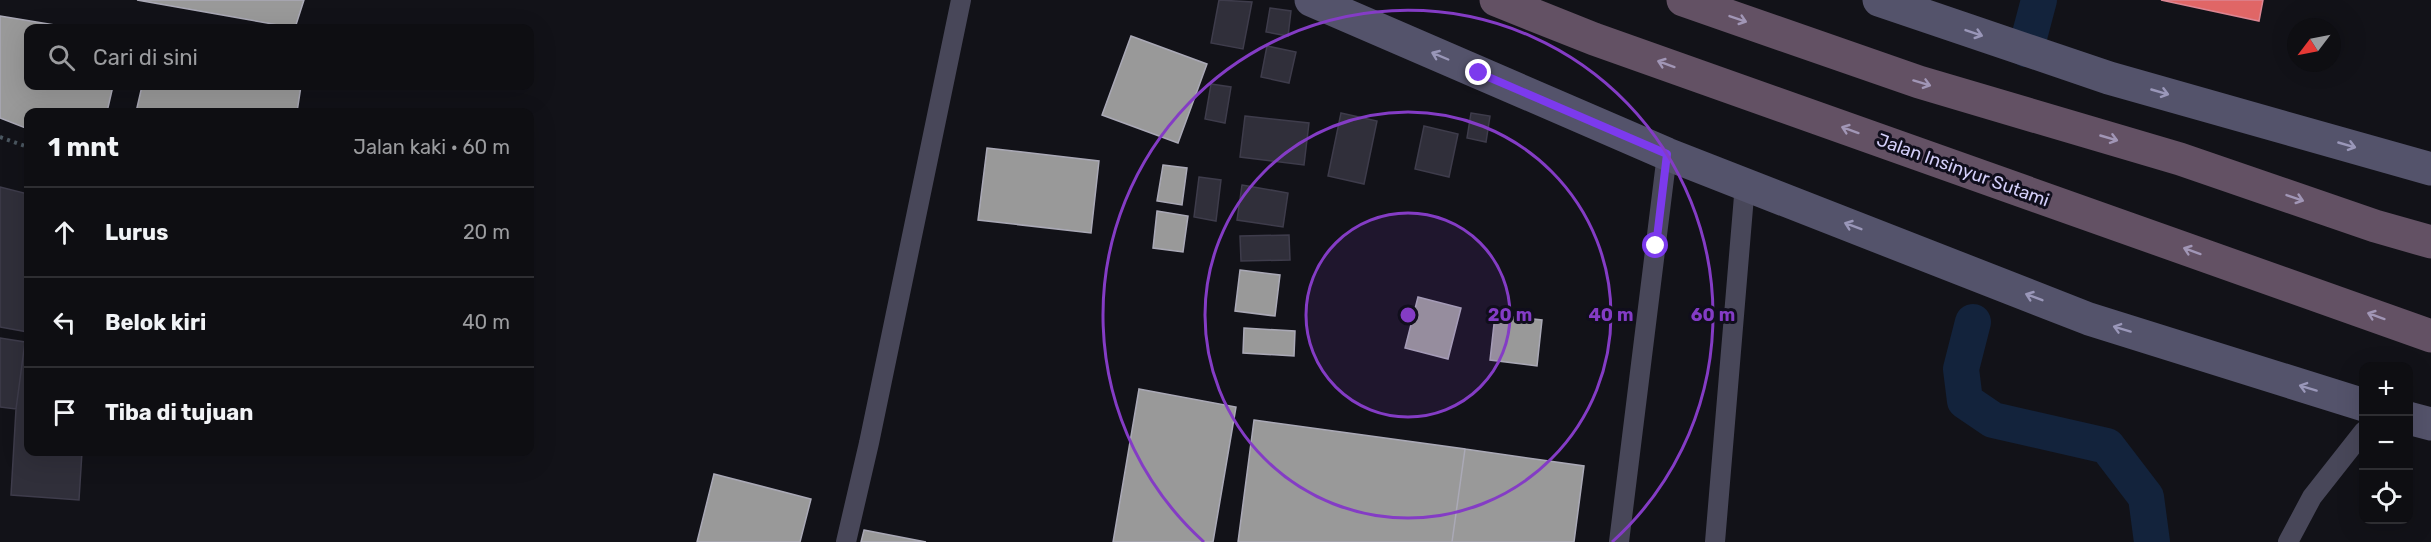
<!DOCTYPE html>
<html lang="id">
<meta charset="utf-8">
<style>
:root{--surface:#0e0e12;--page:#17171b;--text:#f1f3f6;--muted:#9b9c9f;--line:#2e2e32}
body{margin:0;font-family:Rubik,sans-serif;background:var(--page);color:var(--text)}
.controls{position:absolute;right:18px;bottom:18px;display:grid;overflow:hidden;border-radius:12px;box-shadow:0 6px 24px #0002}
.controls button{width:54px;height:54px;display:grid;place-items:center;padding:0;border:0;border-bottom:2px solid var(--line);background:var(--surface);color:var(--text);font:30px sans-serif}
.compass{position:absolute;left:2287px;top:18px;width:54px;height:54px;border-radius:50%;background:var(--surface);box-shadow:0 6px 24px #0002;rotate:238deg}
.stop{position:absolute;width:18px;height:18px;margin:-14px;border:4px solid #7c3aed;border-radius:50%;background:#fff}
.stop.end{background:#7c3aed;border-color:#fff;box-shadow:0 2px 6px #0008}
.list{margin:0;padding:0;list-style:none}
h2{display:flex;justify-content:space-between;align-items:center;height:78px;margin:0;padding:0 24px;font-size:26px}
h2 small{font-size:20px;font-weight:400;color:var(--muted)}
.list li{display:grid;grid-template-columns:39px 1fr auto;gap:18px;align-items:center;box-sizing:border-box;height:90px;padding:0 24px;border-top:2px solid var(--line)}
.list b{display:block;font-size:22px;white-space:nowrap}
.list em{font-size:20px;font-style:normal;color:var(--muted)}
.icon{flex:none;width:33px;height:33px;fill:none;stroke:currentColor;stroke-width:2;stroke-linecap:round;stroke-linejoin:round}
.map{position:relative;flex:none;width:2431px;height:542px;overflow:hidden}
.search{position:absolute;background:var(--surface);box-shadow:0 6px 24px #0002;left:24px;top:24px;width:510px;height:66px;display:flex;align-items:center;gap:15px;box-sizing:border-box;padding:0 21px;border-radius:12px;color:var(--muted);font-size:22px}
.panel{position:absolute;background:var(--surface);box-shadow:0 6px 24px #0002;left:24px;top:108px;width:510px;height:348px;border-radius:12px}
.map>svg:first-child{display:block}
.shops{fill:#e06666;stroke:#dc8592;stroke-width:1.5}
.industry{fill:#999;stroke:#aaa9b6;stroke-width:1.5}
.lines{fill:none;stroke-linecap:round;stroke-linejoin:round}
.canal{stroke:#13233c;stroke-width:36}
.building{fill:#302f3a;stroke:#3e3c4b;stroke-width:1.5}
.path{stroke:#4b5761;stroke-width:4;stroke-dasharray:3 4.5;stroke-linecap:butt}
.lane{stroke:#484759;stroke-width:20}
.secondary{stroke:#54536b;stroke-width:33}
.highway{stroke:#635164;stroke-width:33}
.oneway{stroke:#a196b6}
.oneway2{stroke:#9a97b9}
.route{stroke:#7c3aed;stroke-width:8}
.ring{fill:none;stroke:#843cc5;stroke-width:3}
.labels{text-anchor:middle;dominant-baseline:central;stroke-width:6;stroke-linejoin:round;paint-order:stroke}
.street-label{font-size:18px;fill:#d3cef9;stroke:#100e1c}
.centre{fill:#843cc5;stroke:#100e1c;stroke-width:3}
.ring-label{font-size:18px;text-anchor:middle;font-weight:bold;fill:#843cc5;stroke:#100e1c;stroke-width:6;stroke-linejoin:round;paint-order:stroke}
</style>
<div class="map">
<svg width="2431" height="542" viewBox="0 0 2431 542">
<rect width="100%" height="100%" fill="#121218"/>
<path class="shops" d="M2161 0H2263L2259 21Z"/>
<path class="industry" d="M137 0H304L295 28Z
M0 16 73 28H28V86H113L107 112H28V129L0 118Z
M1131 36 1207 64 1178 143 1102 115Z
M142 86H301L297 112H136Z
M987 148 1099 161 1091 233 978 220Z
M1163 165 1187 168 1182 205 1157 201Z
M1157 211 1188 216 1183 252 1153 248Z
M1240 270 1280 275 1275 316 1235 311Z
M1418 297 1461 308 1448 359 1405 348Z
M1495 315 1542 320 1537 366 1490 360Z
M1244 328 1295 331 1294 356 1243 353Z
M1139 389 1236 407 1213 542H1113Z
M1254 420 1465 449 1452 542H1238Z
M1465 449 1584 466 1574 542H1452Z
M714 474 811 499 800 542H697Z
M864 530 926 542H861Z"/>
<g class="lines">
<path class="canal" d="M2026 49 2039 0
M1973 322 1961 369 1965 401 1993 420 2107 446 2146 497 2152 542"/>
</g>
<path class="building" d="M1219 0 1252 2 1243 49 1211 43Z
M1270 8 1291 11 1288 36 1266 32Z
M1267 46 1296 52 1289 83 1261 77Z
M1211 84 1231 87 1225 123 1205 119Z
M1341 113 1377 121 1364 184 1328 176Z
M1471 113 1490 116 1486 142 1467 138Z
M1245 116 1309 123 1304 165 1240 157Z
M1424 126 1458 134 1449 177 1415 169Z
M1199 177 1221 180 1216 221 1194 217Z
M1242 185 1288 193 1283 227 1237 220Z
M0 187 28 194V332L0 327Z
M1289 235 1290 260 1241 261 1240 236Z
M0 338 25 342 16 409 0 407Z
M25 342H28V452H82L79 500 11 495 16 409Z"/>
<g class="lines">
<path class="path" d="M0 137 28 147"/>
<path class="lane" d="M846 542 869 443 961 0
M1619 542 1667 154
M1715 542 1745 184
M2288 542 2312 497 2364 431"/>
<path class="secondary" d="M1311 0 1667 154 2089 319 2364 405
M1879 0 2109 78 2431 169
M2408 418 2431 424"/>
<path class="highway" d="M1496 0 1594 39 2431 336
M1683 0 1919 82 2180 159 2375 226 2431 242"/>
</g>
<defs><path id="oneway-shaft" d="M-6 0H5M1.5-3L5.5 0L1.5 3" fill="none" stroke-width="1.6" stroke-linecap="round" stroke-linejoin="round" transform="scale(1.5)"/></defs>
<g class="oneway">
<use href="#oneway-shaft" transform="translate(1738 19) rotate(19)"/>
<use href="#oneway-shaft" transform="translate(1666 64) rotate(-160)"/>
<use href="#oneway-shaft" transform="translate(1922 83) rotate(17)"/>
<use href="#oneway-shaft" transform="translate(1850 130) rotate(-160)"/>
<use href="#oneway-shaft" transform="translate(2109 138) rotate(16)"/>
<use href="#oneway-shaft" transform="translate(2295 198) rotate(19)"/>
<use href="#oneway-shaft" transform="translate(2192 251) rotate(-160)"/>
<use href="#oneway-shaft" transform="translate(2376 316) rotate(-160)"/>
</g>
<g class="oneway2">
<use href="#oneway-shaft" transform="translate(1974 33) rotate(19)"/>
<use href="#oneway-shaft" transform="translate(1440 56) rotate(-157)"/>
<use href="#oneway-shaft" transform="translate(2160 92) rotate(16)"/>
<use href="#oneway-shaft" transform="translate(2347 145) rotate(16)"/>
<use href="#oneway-shaft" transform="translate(1853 226) rotate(-159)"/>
<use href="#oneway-shaft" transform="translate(2034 297) rotate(-159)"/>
<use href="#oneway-shaft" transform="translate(2122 329) rotate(-163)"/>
<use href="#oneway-shaft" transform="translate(2308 388) rotate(-163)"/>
</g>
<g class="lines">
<path class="route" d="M1479 73 1667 154 1656 246"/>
</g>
<circle cx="1408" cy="315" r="102" fill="#843cc5" fill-opacity=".12"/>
<g class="ring">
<circle cx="1408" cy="315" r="102"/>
<circle cx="1408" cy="315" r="203"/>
<path d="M1204 542A305 305 0 1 1 1612 542"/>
</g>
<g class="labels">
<g class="street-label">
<text transform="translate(1963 170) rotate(20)">Jalan Insinyur Sutami</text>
</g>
</g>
<circle cx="1408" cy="315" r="9" class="centre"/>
<g class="ring-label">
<text x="1510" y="321">20 m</text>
<text x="1611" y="321">40 m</text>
<text x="1713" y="321">60 m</text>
</g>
</svg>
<div class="controls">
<button>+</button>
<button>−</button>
<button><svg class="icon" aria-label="locate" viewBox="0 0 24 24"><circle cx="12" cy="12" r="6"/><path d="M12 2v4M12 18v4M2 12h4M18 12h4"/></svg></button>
</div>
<svg class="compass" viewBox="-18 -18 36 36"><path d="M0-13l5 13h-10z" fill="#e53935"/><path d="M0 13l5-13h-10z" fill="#9b9c9f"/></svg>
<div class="stop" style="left:1656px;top:246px"></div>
<div class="stop end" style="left:1479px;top:73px"></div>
<div class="search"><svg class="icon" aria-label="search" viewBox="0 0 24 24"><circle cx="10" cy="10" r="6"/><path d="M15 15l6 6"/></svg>Cari di sini</div>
<section class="panel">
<h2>1 mnt<small>Jalan kaki · 60 m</small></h2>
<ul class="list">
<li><svg class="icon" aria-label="ahead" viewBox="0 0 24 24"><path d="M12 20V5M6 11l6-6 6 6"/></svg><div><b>Lurus</b></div><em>20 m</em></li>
<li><svg class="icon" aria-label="left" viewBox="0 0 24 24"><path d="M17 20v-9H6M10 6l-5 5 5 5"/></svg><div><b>Belok kiri</b></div><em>40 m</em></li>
<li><svg class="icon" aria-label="arrive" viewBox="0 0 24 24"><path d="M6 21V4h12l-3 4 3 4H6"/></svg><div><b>Tiba di tujuan</b></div></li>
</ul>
</section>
</div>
